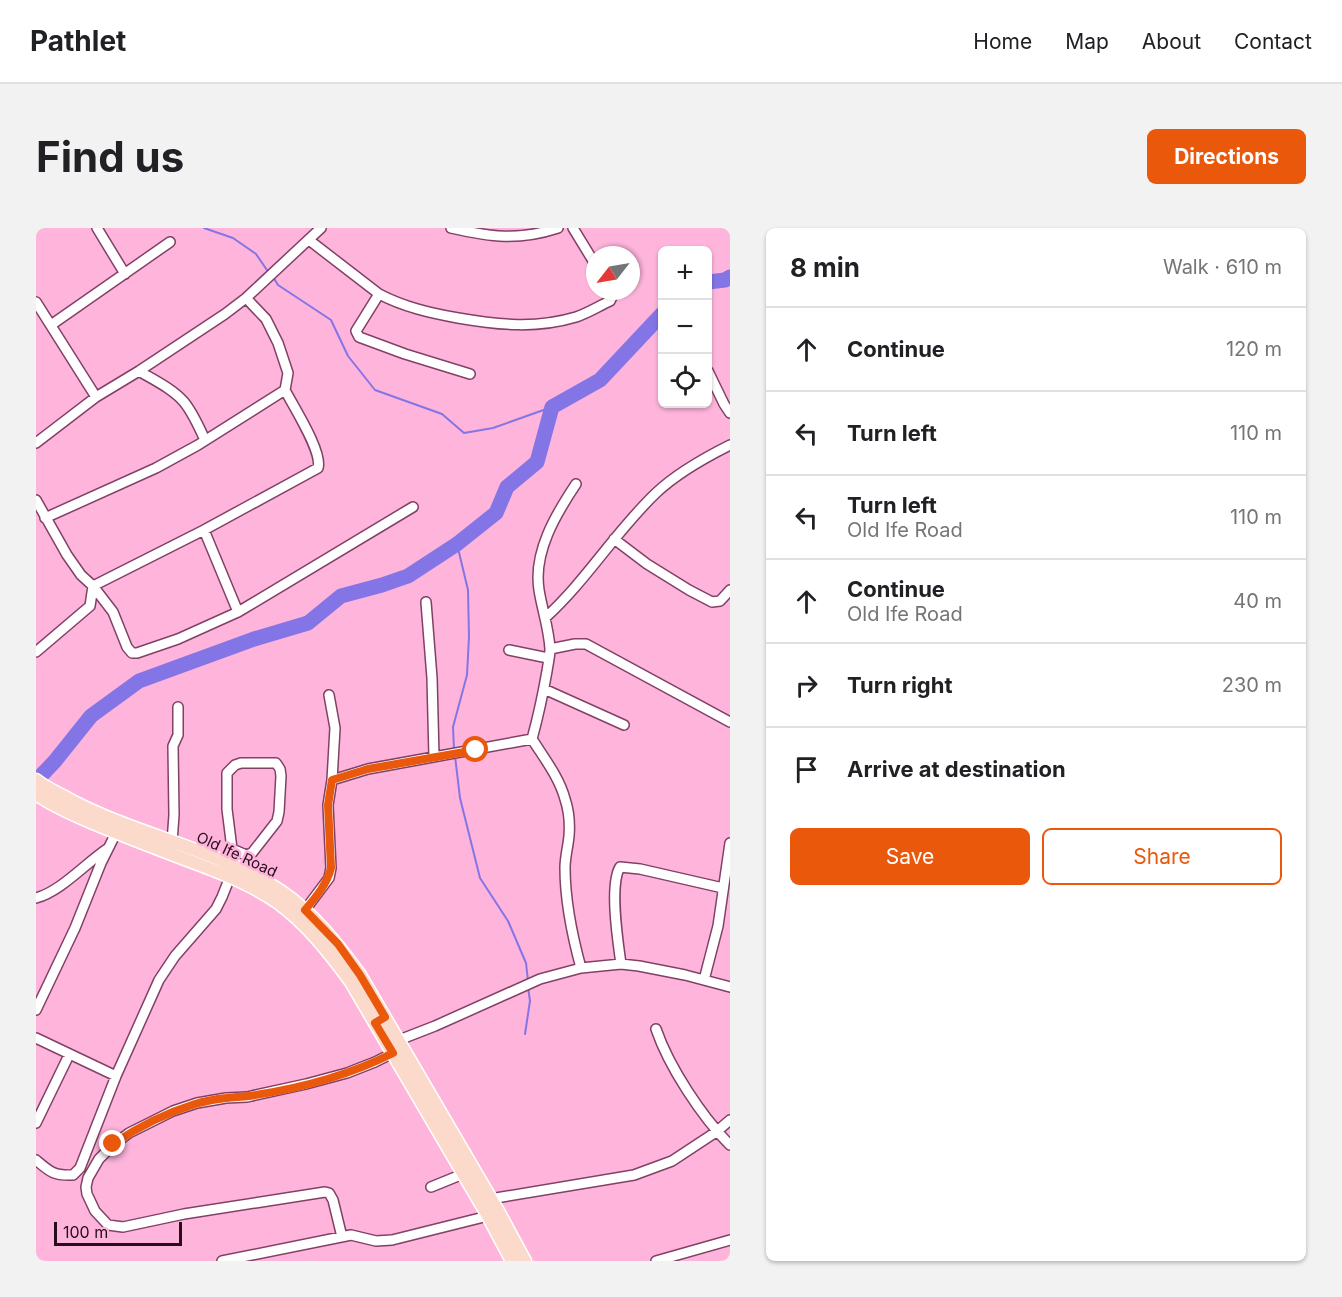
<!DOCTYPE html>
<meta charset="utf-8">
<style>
:root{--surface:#fff;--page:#f2f2f2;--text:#202124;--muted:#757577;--line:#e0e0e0;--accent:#ea580c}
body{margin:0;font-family:Inter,sans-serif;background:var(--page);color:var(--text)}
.controls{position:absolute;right:18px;top:18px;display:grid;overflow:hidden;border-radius:9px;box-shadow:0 2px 4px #0004}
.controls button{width:54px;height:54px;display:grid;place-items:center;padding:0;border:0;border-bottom:2px solid var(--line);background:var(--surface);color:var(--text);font:30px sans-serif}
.compass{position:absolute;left:550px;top:18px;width:54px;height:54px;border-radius:50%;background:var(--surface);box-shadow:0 2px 4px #0004;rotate:239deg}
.scale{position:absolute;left:18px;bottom:15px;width:128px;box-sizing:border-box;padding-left:6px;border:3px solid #280e1d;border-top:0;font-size:16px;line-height:21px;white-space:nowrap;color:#280e1d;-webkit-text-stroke:4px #feb4db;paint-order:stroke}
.stop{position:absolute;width:18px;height:18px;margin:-14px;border:4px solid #ea580c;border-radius:50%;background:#fff}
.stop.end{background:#ea580c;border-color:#fff;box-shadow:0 2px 6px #0008}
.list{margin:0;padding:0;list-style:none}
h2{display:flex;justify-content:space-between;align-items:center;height:78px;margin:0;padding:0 24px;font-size:26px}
h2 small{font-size:20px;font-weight:400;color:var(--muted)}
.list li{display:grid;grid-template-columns:39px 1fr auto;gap:18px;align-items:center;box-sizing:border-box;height:84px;padding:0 24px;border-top:2px solid var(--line)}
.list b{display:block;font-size:22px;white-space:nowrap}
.list p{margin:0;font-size:20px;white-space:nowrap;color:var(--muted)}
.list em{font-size:20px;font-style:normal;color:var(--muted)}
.actions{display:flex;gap:12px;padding:18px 24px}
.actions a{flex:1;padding:14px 0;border:2px solid var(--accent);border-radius:9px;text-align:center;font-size:21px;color:var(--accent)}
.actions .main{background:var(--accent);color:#fff}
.icon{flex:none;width:33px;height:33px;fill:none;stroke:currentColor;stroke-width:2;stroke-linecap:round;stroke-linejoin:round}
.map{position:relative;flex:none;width:694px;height:1033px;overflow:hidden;border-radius:9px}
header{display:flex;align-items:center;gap:36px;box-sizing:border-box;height:84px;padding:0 30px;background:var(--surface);border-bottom:2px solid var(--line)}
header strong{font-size:28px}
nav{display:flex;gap:33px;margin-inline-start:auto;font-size:21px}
.intro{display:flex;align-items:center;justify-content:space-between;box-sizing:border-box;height:144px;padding:0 36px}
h1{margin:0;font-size:42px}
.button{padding:15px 27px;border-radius:9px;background:var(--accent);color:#fff;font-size:21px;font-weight:700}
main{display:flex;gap:36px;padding:0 36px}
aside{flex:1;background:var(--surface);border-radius:9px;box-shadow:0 2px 4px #0004}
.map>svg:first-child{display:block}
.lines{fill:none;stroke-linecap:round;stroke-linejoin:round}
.stream{stroke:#8475e6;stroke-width:2}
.river{stroke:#8475e6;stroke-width:15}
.minor-casing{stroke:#804165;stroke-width:12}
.major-casing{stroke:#fff;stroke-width:15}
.minor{stroke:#fff;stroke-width:9}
.major{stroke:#fcdacb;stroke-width:12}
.route{stroke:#ea580c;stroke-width:8}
.labels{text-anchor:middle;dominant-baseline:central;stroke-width:5;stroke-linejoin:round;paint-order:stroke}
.street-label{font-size:15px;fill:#280e1d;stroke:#feb4db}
</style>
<header>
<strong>Pathlet</strong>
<nav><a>Home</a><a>Map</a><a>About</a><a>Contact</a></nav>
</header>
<div class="intro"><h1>Find us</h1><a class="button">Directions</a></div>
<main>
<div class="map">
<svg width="694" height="1033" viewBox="0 0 694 1033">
<rect width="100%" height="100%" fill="#feb4db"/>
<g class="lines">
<path class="stream" d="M168 0 197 10 220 26 233 45
M237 49 242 57 295 92 312 128 339 162 406 186 428 205 457 200 516 179
M418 522 417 499 431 447 433 409 432 362 421 316
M419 528 424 570 444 650 472 693 490 735 492 753
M489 806 494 773 492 759"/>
<path class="river" d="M672 54 689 52 694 49
M0 553 19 533 55 488 103 453 218 411 272 395 305 368 346 357 372 348 421 316 460 285 471 259 501 234 516 179 564 152 626 86"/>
<g class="minor-casing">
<path id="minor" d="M61 0 89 46
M415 0C455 9 482 13 522 0
M537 0 559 36
M273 12 343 66C368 79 394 85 422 90 463 97 500 101 540 89 552 85 563 78 574 73L576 69 575 63
M343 66 320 103 323 109 369 126 434 146
M0 74 60 169
M15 97 134 14
M103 143C118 152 137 161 148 174 157 185 163 199 169 212
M672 143 688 176 694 185
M0 215 60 169 103 143 189 86 210 70 285 0
M0 272 31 327 45 347 57 358 77 384 91 419 96 425H101L142 411 202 384 377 279
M9 290 120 240 162 217 249 162
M168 302 202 384
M578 311 611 336 653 362 676 374 684 373 694 362
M390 374 396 450 398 529
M509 390C551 352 579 304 620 265 641 245 668 230 694 217
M514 421 539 416H550L694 494
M473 422 512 430
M0 424 54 378 57 358 168 302 282 240C287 224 257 178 249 162L252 145 242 115 230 91 210 70
M508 461 588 497
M293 467 299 500 296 552
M496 511C508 530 523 549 529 571 533 583 534 596 533 608 532 619 529 629 529 640 529 675 536 707 545 740
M136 614 138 587 137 518 142 507V479
M194 636 196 621 191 581V545L199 537 205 535H240L244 541 245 548 243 584 241 593 216 625 210 627 196 621
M0 670C24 664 50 635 71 621
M269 682 293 650 295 640 292 577 296 552 332 541 496 511C502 489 507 466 511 443 512 436 514 428 514 421 513 401 506 381 503 362 497 324 520 286 540 256
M585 736C582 714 573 657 584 639L604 641 687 660
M668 752 682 698 694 615
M0 782 39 700 65 635 80 605
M620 801C633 839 666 889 694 917
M0 810 80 848
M363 812 399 798 504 751 545 740 585 736 603 738 649 747 694 759
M0 895 33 827
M0 932C14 944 18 948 37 947L44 940 80 848 123 752 139 728 180 681 186 669 194 649
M395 959 427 946
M454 971 598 947 636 933 680 904 694 892
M306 1009 297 972 293 965 289 964 148 986 87 999 72 997 59 983 51 966 50 959 52 950 63 931 77 917 93 905 137 883 161 875 190 870 211 869 270 856 311 845 339 834 357 825
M186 1033 315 1007 340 1013 356 1012 452 988
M620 1033 694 1012"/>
</g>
<g class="major-casing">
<path id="major" d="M0 552C11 561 24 566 36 573 103 608 184 622 246 664 278 686 302 717 324 747L462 983 489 1033
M0 566C17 578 38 587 57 595 93 610 130 624 167 638 193 648 218 658 241 674 271 696 293 724 315 754L452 988 476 1033"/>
</g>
<use href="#minor" class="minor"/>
<use href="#major" class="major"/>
</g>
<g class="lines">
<path class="route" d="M77 916C102 899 130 885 159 876 169 873 180 871 190 870 198 869 205 869 213 868 261 861 314 847 357 825L339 795 349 789 324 747 302 716 269 682C280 669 291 656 295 640L292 577 296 552 332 541 440 522"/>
</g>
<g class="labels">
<g class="street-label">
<text transform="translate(201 626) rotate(25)">Old Ife Road</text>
</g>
</g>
</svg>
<div class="controls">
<button>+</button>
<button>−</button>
<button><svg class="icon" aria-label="locate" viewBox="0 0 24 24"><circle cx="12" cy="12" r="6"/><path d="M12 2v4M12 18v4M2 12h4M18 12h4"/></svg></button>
</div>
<svg class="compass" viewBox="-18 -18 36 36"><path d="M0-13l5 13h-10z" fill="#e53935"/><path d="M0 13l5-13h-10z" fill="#757577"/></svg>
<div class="scale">100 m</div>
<div class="stop" style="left:440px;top:522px"></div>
<div class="stop end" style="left:77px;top:916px"></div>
</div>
<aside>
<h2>8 min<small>Walk · 610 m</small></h2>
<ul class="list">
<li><svg class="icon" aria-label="ahead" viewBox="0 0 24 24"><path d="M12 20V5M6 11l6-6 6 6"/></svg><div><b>Continue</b></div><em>120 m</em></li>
<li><svg class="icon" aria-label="left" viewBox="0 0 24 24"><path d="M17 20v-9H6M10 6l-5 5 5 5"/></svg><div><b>Turn left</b></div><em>110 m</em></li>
<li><svg class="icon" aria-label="left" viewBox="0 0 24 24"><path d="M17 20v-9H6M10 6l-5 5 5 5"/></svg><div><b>Turn left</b><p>Old Ife Road</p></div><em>110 m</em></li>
<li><svg class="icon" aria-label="ahead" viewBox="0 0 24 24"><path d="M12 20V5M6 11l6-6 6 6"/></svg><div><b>Continue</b><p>Old Ife Road</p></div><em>40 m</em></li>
<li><svg class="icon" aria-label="right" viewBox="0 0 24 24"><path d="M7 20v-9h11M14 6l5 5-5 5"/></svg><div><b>Turn right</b></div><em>230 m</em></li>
<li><svg class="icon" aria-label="arrive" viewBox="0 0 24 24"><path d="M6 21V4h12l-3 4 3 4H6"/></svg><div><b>Arrive at destination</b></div></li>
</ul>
<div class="actions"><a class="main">Save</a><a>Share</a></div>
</aside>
</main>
